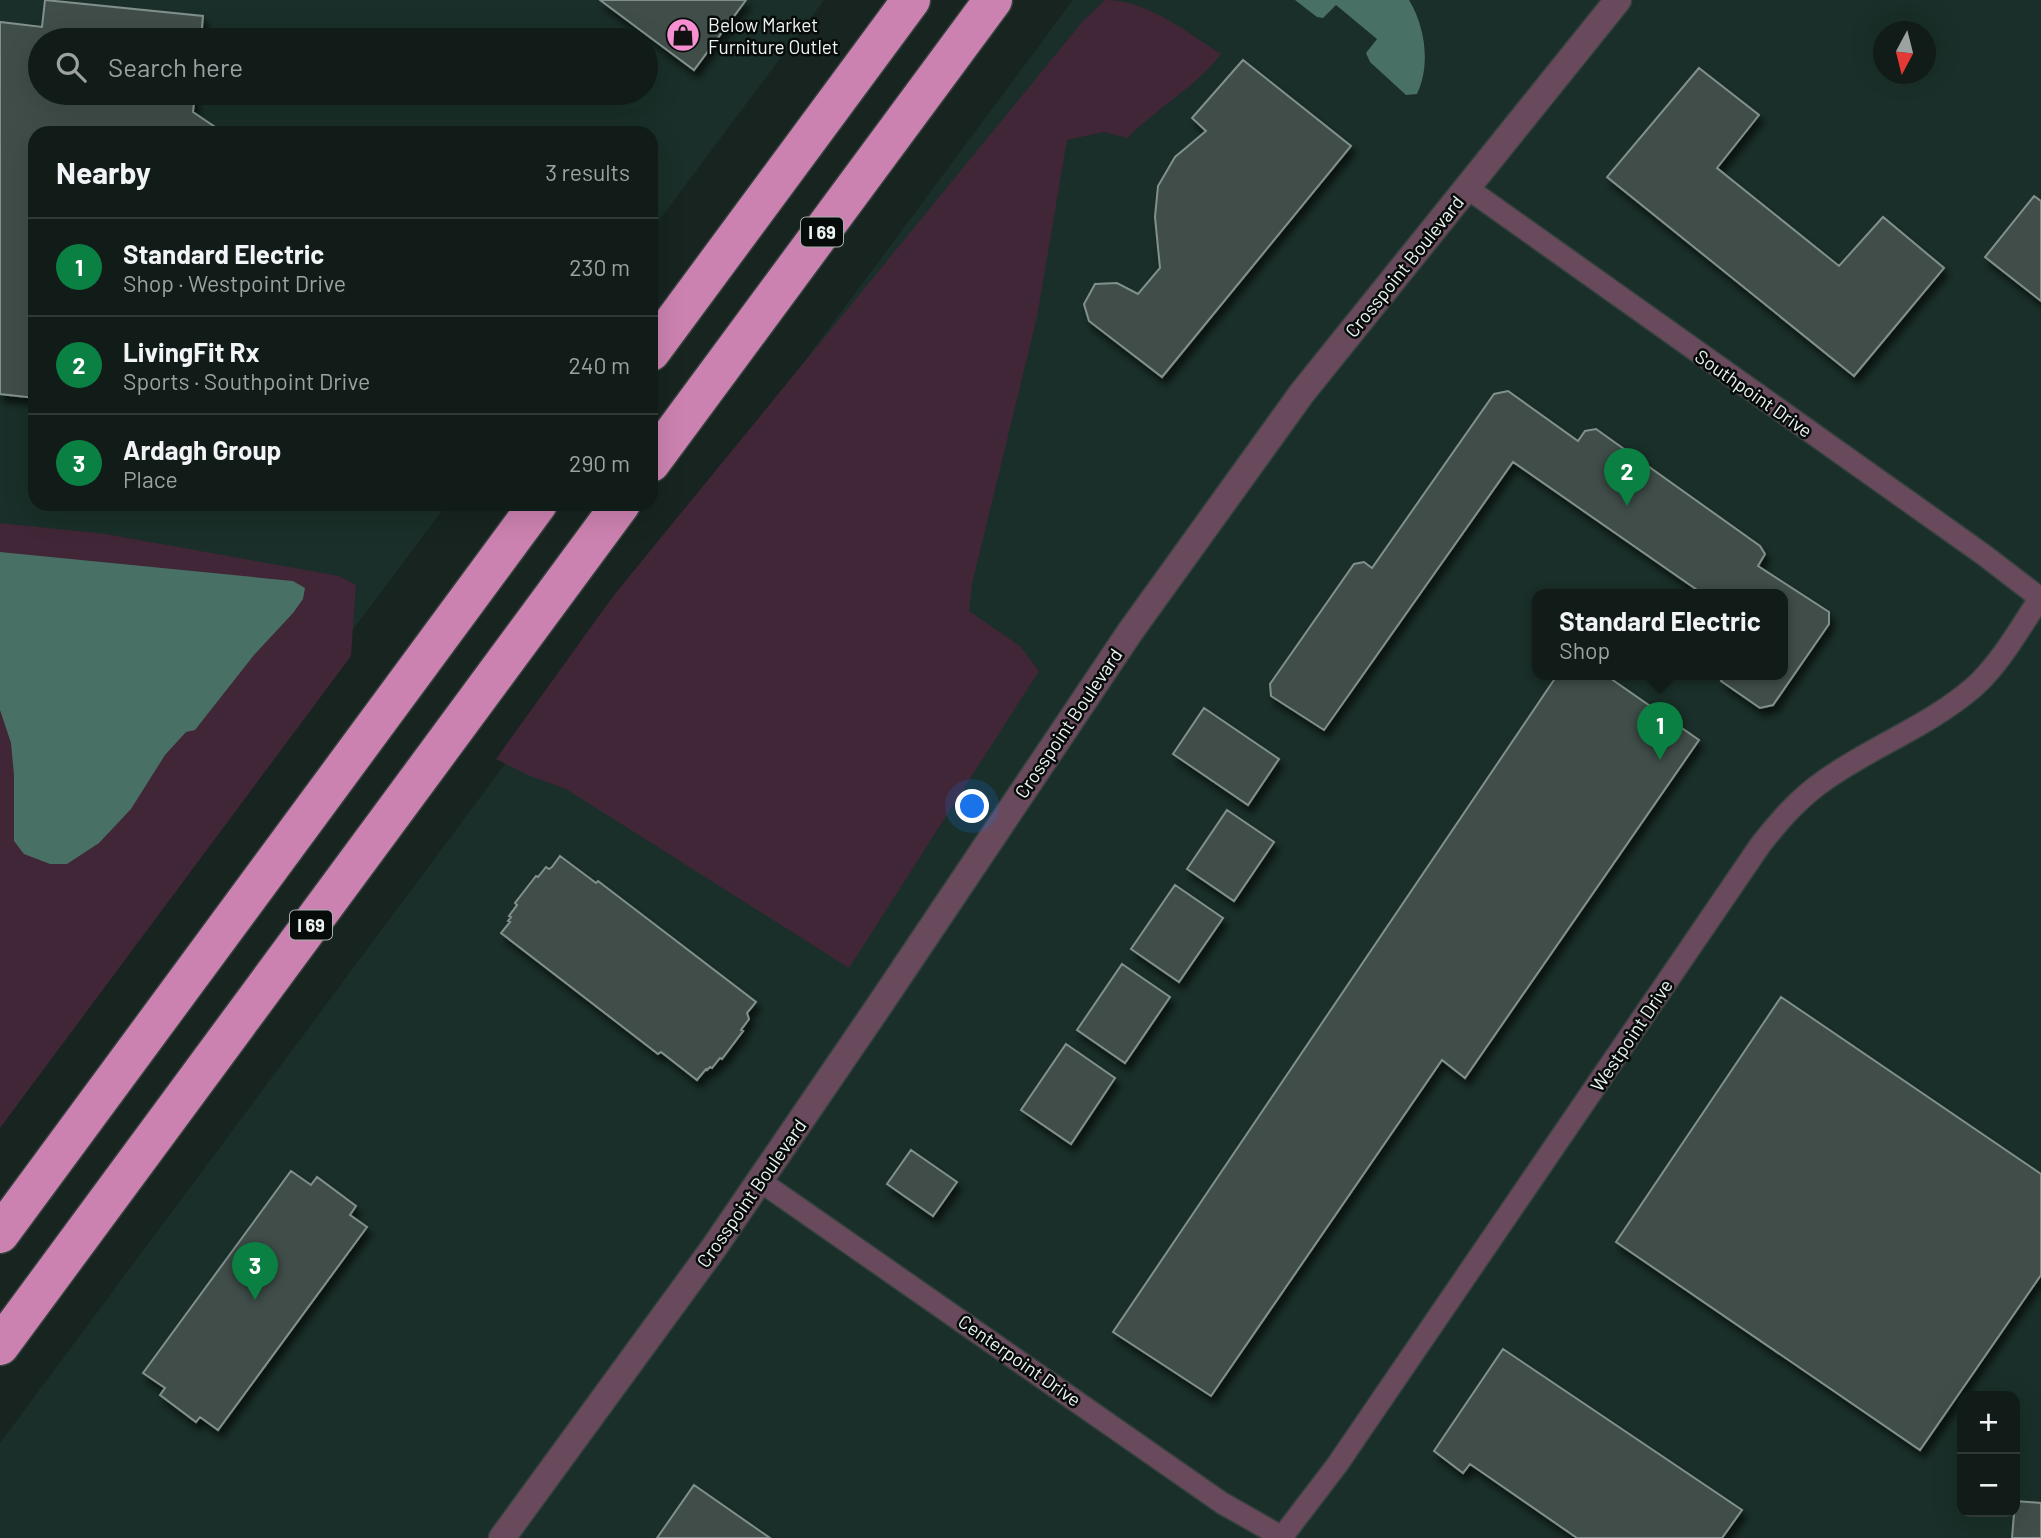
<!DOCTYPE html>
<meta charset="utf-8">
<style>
:root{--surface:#111b18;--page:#1e2825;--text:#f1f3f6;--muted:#9ca1a2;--line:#303937;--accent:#0b8043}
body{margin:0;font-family:Barlow,sans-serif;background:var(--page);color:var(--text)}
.controls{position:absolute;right:21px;bottom:21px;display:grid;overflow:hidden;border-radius:14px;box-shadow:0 7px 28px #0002}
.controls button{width:63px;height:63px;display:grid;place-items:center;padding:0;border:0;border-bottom:2px solid var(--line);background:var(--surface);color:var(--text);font:35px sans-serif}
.compass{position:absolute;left:1873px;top:21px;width:63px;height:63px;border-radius:50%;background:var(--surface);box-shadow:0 7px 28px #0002;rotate:187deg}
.you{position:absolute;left:973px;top:807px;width:24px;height:24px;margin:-18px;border:5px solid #fff;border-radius:50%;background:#1a73e8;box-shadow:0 0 0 10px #1a73e833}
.badge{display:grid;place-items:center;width:46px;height:46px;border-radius:50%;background:var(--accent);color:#fff;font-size:23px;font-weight:700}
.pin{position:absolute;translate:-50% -58px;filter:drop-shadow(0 2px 4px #0008)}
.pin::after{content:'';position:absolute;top:37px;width:24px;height:21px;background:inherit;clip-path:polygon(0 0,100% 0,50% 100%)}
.popup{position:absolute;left:1532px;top:589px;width:256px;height:91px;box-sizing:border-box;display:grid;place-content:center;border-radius:14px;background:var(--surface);filter:drop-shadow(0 2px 5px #0005);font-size:23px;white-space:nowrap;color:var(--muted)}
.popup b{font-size:26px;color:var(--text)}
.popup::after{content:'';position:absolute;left:50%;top:100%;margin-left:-14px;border:14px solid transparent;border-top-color:var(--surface)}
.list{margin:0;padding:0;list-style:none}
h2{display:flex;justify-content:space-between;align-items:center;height:91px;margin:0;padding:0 28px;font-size:30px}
h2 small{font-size:23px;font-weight:400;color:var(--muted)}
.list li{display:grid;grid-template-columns:46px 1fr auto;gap:21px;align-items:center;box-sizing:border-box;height:98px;padding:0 28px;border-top:2px solid var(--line)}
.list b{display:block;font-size:26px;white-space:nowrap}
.list p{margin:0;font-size:23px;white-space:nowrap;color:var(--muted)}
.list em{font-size:23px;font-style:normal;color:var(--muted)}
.icon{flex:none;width:38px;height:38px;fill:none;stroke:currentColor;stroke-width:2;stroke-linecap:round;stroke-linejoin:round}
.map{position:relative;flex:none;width:2041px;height:1538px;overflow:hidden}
.search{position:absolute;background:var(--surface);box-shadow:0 7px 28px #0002;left:28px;top:28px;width:630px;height:77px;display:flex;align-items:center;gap:18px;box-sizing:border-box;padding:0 24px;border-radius:38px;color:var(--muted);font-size:26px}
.panel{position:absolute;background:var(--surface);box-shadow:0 7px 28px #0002;left:28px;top:126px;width:630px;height:385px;border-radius:21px}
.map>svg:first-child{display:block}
.built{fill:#1a2f29;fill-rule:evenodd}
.green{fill:#402636}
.water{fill:#487065}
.building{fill:#3f4d49;stroke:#81908c;stroke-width:2;filter:url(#shadow)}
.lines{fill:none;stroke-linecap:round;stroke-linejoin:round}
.minor-casing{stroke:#35413d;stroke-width:24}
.tertiary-casing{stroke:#35413d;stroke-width:29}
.motorway-casing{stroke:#35413d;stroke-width:41}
.minor{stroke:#684a5c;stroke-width:21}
.tertiary{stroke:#684a5c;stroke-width:26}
.motorway{stroke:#cc82b0;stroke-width:38}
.labels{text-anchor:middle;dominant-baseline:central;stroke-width:5;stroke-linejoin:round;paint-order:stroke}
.shield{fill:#070c0a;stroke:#a7aeac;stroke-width:2}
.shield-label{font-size:18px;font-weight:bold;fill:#ecf4f2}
.poi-label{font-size:19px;fill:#ecf4f2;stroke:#070c0a;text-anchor:start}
.street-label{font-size:19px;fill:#ecf4f2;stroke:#070c0a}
</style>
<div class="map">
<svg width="2041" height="1538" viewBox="0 0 2041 1538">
<defs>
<filter id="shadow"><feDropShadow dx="4" dy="7" stdDeviation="3.5" flood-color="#0009"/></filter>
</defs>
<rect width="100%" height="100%" fill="#172420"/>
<path class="built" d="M0 0H824L651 231V133H35V504H447L0 1101ZM40 40H646V93H40Z
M1073 0H2041V1538H0V1443ZM1884 32H1926V74H1884ZM1538 594H1782V674H1538ZM1962 1396H2015V1512H1962Z"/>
<path class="green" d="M1105 0C1148 0 1186 32 1221 54 1199 84 1155 110 1127 138L1104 132 1067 140 1037 317 972 584 969 611 1020 646 1039 671 849 968 566 789 530 776 496 759 614 595 1083 21Z
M0 523 106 534 339 576 356 585 351 656 0 1128Z"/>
<path class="water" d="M1295 0H1409C1425 26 1431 65 1417 94L1406 95 1370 62 1366 53 1377 39 1336 5 1323 18 1317 17Z
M0 552 293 581 305 588 303 599 293 613 254 655 195 730 186 732 165 755 131 809 99 843 67 864H50L24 854 14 841V775L11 743 0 710Z"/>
<path class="building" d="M45 0 203 16 201 40H40V93H195L193 112 215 127 217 133H35V398L0 394V22L42 27Z
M600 0H746L694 70Z
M1243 60 1351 146 1162 377 1089 321 1084 304 1095 284 1117 283 1138 294 1160 268 1155 217 1158 186 1175 157 1206 131 1192 118Z
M1699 68 1759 115 1717 168 1839 266 1883 217 1944 268 1854 376 1607 177Z
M2034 196 2041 201V301L1985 257Z
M1508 391 1578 441 1585 431 1596 429 1760 546 1765 554 1758 566 1829 612V624L1773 705 1760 708 1721 681 1726 674H1782V594H1703L1513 462 1324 730 1271 696 1270 684 1354 564 1364 562 1372 568 1494 394Z
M1558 674H1604L1699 740 1465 1078 1442 1060 1211 1396 1113 1332Z
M1204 708 1279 759 1248 805 1173 754Z
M1227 810 1274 842 1234 901 1187 869Z
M560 856 596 883 598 881 756 1002 747 1013 749 1019 741 1030 743 1031 722 1059 720 1058 712 1068 710 1067 707 1070 706 1069 697 1080 661 1052 658 1054 501 933 510 922 508 921 511 917 509 916 517 905 515 903 536 876 538 877 546 867 549 869 552 867Z
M1175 885 1223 918 1179 982 1131 949Z
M1122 964 1170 997 1125 1063 1077 1030Z
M1781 997 2041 1174V1275L1920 1450 1616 1242Z
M1066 1044 1115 1078 1071 1144 1021 1110Z
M911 1150 957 1182 933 1216 887 1184Z
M291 1171 311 1185 317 1177 356 1206 350 1215 367 1227 218 1430 200 1417 196 1422 160 1395 165 1388 143 1373Z
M1503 1349 1742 1510 1722 1538H1577L1470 1464 1463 1473 1434 1451Z
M694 1485 770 1538H657Z
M2015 1501 2041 1503V1538H2012Z"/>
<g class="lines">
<g class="minor-casing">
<path id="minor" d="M1467 188 1984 555 2040 598
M760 1181 1222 1503 1282 1537 1337 1465 1761 844C1780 820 1799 798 1825 780 1873 746 1929 726 1974 687 2001 663 2020 627 2041 597"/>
</g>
<g class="tertiary-casing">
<path id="tertiary" d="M502 1538 713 1249 881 1003 1130 632 1302 393 1618 0"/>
</g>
<g class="motorway-casing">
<path id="motorway" d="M651 352 911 0
M651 463 993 0
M0 1234 538 504
M0 1346 621 504"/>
</g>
<use href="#minor" class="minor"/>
<use href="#tertiary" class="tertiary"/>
<use href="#motorway" class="motorway"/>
</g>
<defs>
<g id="shop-disc" transform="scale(1.75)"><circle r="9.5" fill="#f690d0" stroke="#070c0a"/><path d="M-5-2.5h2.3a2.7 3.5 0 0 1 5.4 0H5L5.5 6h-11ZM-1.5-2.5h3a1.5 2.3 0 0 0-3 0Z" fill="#111"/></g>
</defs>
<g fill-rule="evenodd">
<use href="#shop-disc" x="683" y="35"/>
</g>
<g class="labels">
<g class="shield">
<rect x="801" y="217.5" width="42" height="29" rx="5"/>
<rect x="290" y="910.5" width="42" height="29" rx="5"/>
</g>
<g class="shield-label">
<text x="822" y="232">I 69</text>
<text x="311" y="925">I 69</text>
</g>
<g class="poi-label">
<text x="708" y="24">Below Market<tspan x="708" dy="22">Furniture Outlet</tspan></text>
</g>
<g class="street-label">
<text transform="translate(1404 266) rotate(-51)">Crosspoint Boulevard</text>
<text transform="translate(1754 393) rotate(35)">Southpoint Drive</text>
<text transform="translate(1068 723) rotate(-56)">Crosspoint Boulevard</text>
<text transform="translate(1631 1035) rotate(-56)">Westpoint Drive</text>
<text transform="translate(751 1193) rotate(-55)">Crosspoint Boulevard</text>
<text transform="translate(1020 1360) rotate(35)">Centerpoint Drive</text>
</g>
</g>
</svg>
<div class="controls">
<button>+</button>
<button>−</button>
</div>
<svg class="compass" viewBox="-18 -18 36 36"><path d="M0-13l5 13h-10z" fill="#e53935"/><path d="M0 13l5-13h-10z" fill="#9ca1a2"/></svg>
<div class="you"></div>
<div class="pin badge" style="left:1660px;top:760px">1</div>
<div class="popup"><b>Standard Electric</b>Shop</div>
<div class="pin badge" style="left:1627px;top:506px">2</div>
<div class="pin badge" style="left:255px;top:1300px">3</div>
<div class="search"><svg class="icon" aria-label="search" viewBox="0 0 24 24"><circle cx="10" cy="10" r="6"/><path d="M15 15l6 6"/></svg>Search here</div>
<section class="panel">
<h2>Nearby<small>3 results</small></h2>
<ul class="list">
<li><span class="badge">1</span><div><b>Standard Electric</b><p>Shop · Westpoint Drive</p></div><em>230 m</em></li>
<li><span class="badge">2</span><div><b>LivingFit Rx</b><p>Sports · Southpoint Drive</p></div><em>240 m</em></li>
<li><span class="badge">3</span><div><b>Ardagh Group</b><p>Place</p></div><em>290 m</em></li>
</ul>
</section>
</div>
